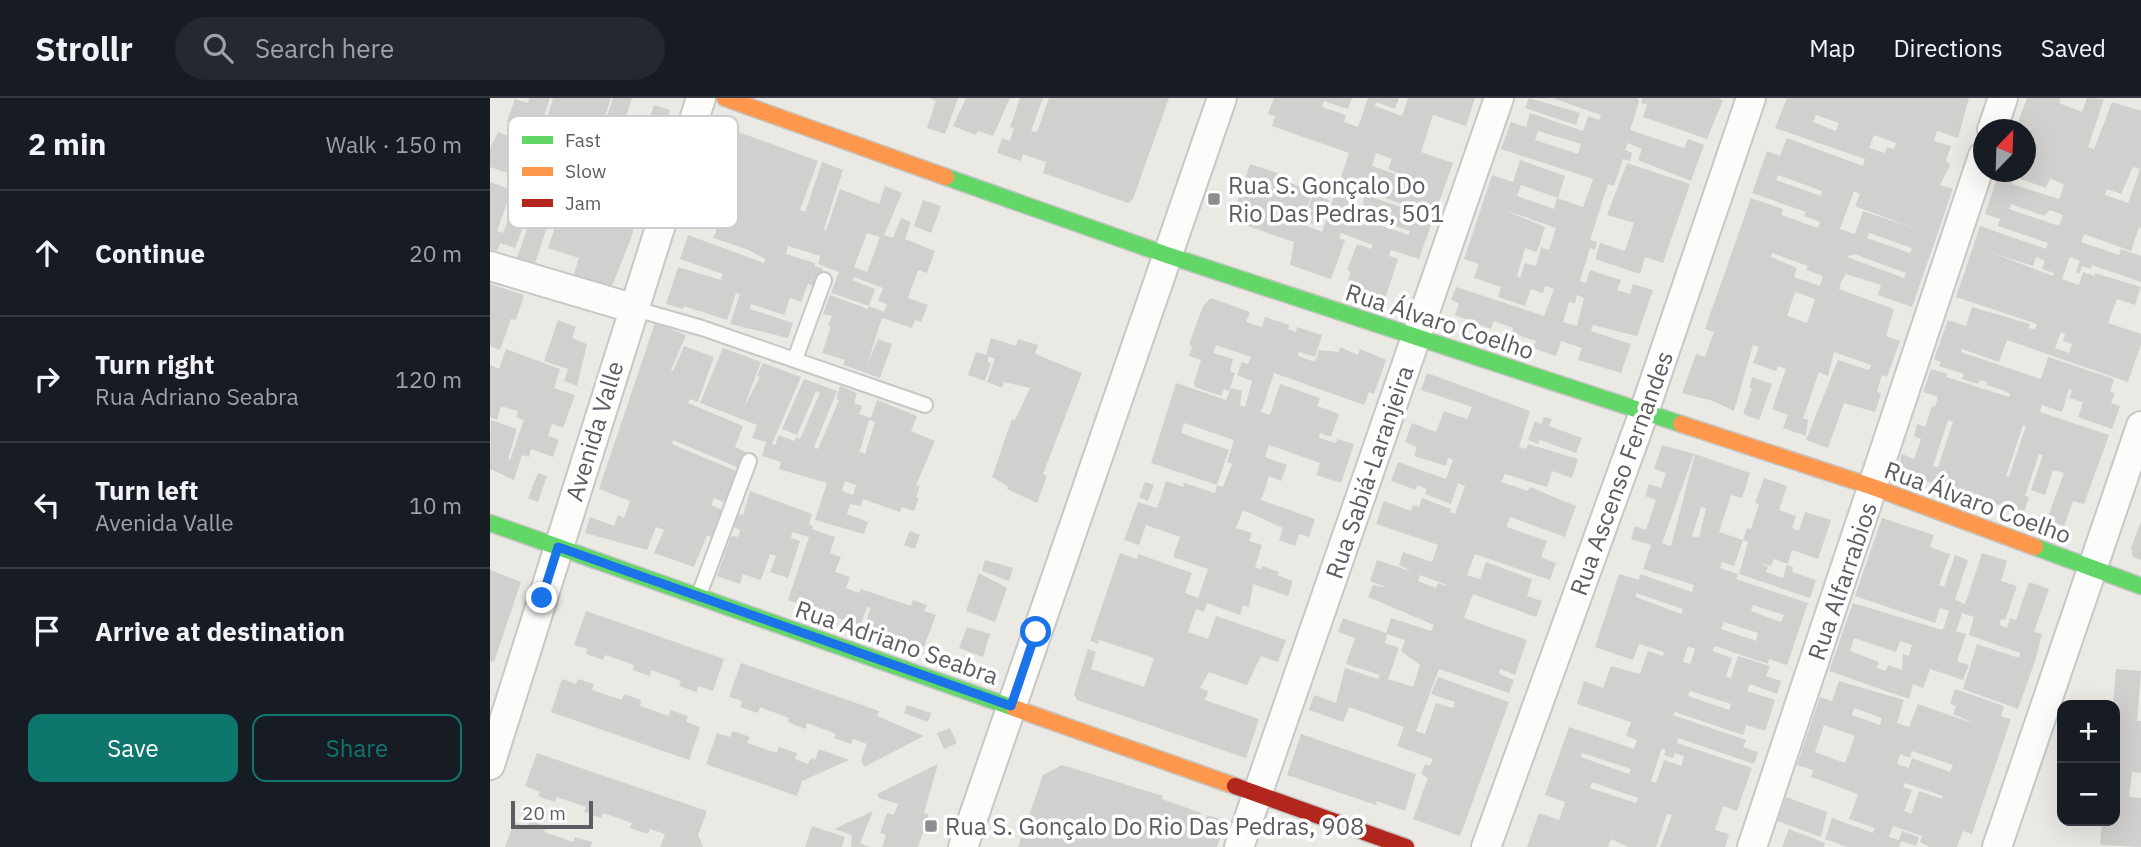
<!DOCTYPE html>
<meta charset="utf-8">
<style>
:root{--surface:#171b24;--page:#242831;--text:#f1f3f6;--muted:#9ea1a6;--line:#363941;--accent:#0f766e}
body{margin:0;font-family:"IBM Plex Sans",sans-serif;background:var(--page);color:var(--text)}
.controls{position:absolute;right:21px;bottom:21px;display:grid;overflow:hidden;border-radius:14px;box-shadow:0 7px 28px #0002}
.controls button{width:63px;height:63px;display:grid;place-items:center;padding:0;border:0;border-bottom:2px solid var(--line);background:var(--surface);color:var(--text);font:35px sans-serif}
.compass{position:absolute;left:1483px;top:21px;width:63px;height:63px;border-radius:50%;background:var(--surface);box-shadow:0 7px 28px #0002;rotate:23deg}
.scale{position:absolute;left:21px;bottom:18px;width:82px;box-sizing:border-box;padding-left:7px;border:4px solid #5b5d62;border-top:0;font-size:19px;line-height:24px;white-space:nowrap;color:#5b5d62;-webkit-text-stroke:5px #fff;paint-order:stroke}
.stop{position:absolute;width:21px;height:21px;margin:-16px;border:5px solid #1a73e8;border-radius:50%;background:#fff}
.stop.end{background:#1a73e8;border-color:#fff;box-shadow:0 2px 7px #0008}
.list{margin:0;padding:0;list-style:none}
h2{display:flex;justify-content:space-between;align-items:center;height:91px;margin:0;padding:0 28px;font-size:30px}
h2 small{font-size:23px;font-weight:400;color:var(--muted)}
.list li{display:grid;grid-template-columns:46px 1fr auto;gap:21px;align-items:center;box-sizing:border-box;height:126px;padding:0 28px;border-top:2px solid var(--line)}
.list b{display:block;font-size:26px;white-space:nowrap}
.list p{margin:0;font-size:23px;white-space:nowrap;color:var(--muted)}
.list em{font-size:23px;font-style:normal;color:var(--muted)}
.actions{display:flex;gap:14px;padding:21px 28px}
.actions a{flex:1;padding:16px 0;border:2px solid var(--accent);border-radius:14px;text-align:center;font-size:24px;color:var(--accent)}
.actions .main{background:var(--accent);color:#fff}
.icon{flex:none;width:38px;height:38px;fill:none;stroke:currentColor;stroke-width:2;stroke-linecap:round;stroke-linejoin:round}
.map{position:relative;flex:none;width:1651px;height:749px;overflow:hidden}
header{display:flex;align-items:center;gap:42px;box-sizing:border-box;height:98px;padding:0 35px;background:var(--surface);border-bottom:2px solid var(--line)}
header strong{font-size:33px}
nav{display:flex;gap:38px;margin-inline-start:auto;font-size:24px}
.search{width:490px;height:63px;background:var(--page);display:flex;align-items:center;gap:18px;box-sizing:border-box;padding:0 24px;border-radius:38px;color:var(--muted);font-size:26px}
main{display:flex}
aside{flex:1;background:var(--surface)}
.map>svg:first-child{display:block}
.building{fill:#d1d0ce;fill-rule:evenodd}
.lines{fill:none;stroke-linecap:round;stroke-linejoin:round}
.lane-casing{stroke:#c7c7c7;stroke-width:18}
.street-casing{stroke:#c7c7c7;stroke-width:32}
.fast-casing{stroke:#c5c6c4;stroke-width:19}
.slow-casing{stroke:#c5c6c4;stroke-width:19}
.jam-casing{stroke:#c5c6c4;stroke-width:19}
.lane{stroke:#fcfcfb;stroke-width:14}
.street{stroke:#fcfcfb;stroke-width:28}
.fast{stroke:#63d668;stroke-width:16}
.slow{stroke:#ff974d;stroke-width:16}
.jam{stroke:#b3261e;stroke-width:16}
.route{stroke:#1a73e8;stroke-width:9}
.poi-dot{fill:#8d8e90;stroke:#fff;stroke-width:2.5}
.labels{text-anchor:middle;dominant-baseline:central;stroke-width:7;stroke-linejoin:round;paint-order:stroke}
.poi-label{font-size:24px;fill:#5b5d62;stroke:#fff;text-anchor:start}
.street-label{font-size:24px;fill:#5b5d62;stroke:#fff}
.key{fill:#fff;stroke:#ceced0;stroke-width:2}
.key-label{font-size:19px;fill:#5b5d62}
</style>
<header>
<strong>Strollr</strong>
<div class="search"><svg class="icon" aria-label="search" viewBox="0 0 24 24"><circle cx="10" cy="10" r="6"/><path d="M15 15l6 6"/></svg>Search here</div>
<nav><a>Map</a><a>Directions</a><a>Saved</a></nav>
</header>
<main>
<aside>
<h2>2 min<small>Walk · 150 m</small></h2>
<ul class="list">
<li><svg class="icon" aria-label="ahead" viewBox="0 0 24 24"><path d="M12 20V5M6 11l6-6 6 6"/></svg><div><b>Continue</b></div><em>20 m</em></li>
<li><svg class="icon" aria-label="right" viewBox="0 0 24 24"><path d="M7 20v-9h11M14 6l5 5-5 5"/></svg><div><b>Turn right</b><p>Rua Adriano Seabra</p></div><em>120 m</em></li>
<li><svg class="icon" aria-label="left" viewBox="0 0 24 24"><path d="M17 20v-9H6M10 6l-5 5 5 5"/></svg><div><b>Turn left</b><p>Avenida Valle</p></div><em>10 m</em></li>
<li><svg class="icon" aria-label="arrive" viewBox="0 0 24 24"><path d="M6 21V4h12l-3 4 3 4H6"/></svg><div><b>Arrive at destination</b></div></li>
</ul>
<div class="actions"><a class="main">Save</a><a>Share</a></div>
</aside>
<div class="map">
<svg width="1651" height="749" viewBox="0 0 1651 749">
<rect width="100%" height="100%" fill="#eae9e4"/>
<path class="building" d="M39 0H60L46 42 54 44 51 51 73 59 74 54 66 52 68 46 57 43 59 37 53 35 63 0H121L100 63 89 59 87 63 100 68 123 0H142L118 72 122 74 137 28 167 39 150 93 154 94 153 103 141 140 123 186 116 189 83 178 89 160 58 150 70 114 101 125 104 116 91 112 99 100 93 98 76 94 75 99 68 96 65 105 61 103 65 91 45 84 40 99 44 101 25 150 10 145 7 153 0 151V84L17 90 21 80 32 83 33 80 0 69V51L8 34 28 41 30 28 17 23 25 1 38 5ZM19 99 26 101 13 135 7 133Z
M440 0H468L455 36 437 30 446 3Z
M476 0H520L503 38 488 33 486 37 463 28Z
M530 0H553L541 33 547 34 559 0H679L643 101 638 105 553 75 556 64 533 56 531 63 507 55 512 40 520 43 524 30 520 29Z
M784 0H862L858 11 834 3 832 9 856 17 854 24 868 29 878 0H909L905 11 886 4 885 8 912 18 918 0H985L976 28 943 17 931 54 963 65 929 161 901 152 899 158 908 161 895 201 857 185 861 174 857 172 867 146 881 151 883 147 851 135 849 140 855 142 841 181 800 167 804 144 749 125 751 117 748 116 752 105 747 104 760 66 788 75 786 80 823 93 811 126 832 134 845 96 828 90 831 79 849 85 859 55 782 28 785 18 778 16ZM886 55 902 61 898 71 937 87 882 68ZM867 93 874 96 872 116 920 133 919 137 859 117ZM883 96 930 112 928 115 882 99Z
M1039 0 1090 15 1086 27 1035 10Z
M1062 0H1148L1149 4 1140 32 1194 50 1198 41 1214 47 1201 83 1148 62 1152 51 1138 45 1135 52 1142 55 1140 63 1133 61 1124 88 1118 86 1100 142 1107 144 1105 152 1100 150 1090 183 1096 185 1100 172 1131 182 1127 192 1140 196 1143 186 1163 192 1147 238 1103 227 1101 233 1141 246 1131 275 1088 262 1092 250 1071 243 1066 258 1043 250 1046 243 1022 235 1023 230 1004 223 1001 231 965 217 969 205 961 202 966 189 1054 218 1064 191 1055 188 1053 195 1041 191 1035 208 1008 199 1011 189 984 180 989 166 974 161 1002 77 1023 84 1030 62 1075 78 1068 100 1031 87 1027 98 1064 111 1067 100 1093 109 1103 81 1011 51 1021 24 1036 29 1040 15 1093 33 1098 18 1109 22 1111 17ZM1048 33 1091 46 1088 56 1045 42ZM1012 111 1066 130 1059 152 1051 149 1046 168 1035 165 1030 180 1027 178 1035 150 1047 154 1055 129ZM1087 197 1094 200 1087 228 1073 224 1079 204 1085 205Z
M1152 0H1227L1233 2 1217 41 1153 19 1157 7 1151 5Z
M1297 0H1479L1468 40 1447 33 1444 43 1461 48 1456 62 1460 67 1450 87 1463 91 1422 209 1388 197 1391 187 1356 176 1351 184 1349 191 1404 211 1396 238 1410 243 1397 279 1392 277 1387 294 1391 296 1385 314 1354 305 1338 350 1316 342 1348 262 1379 272 1381 267 1344 254 1338 278 1329 274 1313 320 1318 322 1316 338 1293 330 1298 317 1282 311 1296 271 1288 268 1286 273 1263 265 1269 249 1263 247 1244 313 1223 303 1192 295 1206 256 1215 259 1224 234 1215 231 1261 100 1293 111 1291 117 1328 130 1330 124 1314 118 1316 114 1262 95 1277 53 1290 58 1297 40 1373 68 1375 61 1285 30ZM1326 17 1349 25 1346 33 1323 24ZM1384 37 1406 45 1404 51 1397 49 1395 55 1379 50ZM1288 77 1332 93 1331 98 1286 82ZM1364 93 1370 96 1365 108 1429 132 1373 113 1365 136 1350 131ZM1379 135 1422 150 1420 155 1377 140ZM1282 155 1318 168 1316 172 1333 178 1330 188 1304 179 1307 170 1281 159ZM1364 156 1416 175 1414 180 1357 159ZM1305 194 1325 201 1317 225 1297 218Z
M1537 0H1571L1569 5 1592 14 1597 0 1614 1 1598 49 1604 51 1622 4 1651 13V130L1649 129 1641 153 1594 136 1591 144 1629 157 1631 151 1651 158V184L1602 167 1601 171 1592 168 1589 176 1586 174 1590 163 1580 159 1572 181 1589 187 1593 174 1605 178V175L1651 189 1645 207 1627 201 1618 225 1651 236V246L1638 284 1517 242 1509 264 1472 251 1471 254 1551 281 1558 259 1624 281 1620 294 1625 295 1621 305 1630 308 1622 331 1588 319 1593 304 1579 300 1582 292 1579 291 1572 314 1552 307 1550 314 1619 337 1594 406 1583 403 1574 428 1557 422 1574 375 1563 372 1555 397 1541 392 1553 357 1549 356 1535 398 1539 399 1534 415 1411 375 1408 370 1412 356 1424 361 1431 341 1424 338 1427 326 1435 329 1442 308 1445 309 1448 299 1433 294 1441 271 1458 276 1456 279 1519 299 1520 296 1515 293 1496 287 1497 284 1490 282 1488 286 1472 281 1474 276 1449 268 1451 264 1444 261 1458 222 1476 228 1482 209 1540 226 1539 230 1545 232 1547 226 1466 199 1490 128 1556 151 1558 145 1508 128 1510 121 1495 116 1509 74H1536V32H1525ZM1643 69 1650 71 1638 105 1615 97 1617 91 1631 96ZM1525 79 1556 90 1560 80 1574 87 1569 101 1522 86ZM1521 106 1554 118 1560 112 1573 117 1569 128 1519 111ZM1500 154 1543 168 1546 159 1555 163 1552 171 1564 175 1563 178ZM1571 234 1575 236 1573 243 1582 246 1579 255 1565 250ZM1458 322 1463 324 1448 369 1443 368ZM1533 327 1536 328 1519 379 1516 378Z
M164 7 180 12 173 33 157 28Z
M243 32 328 63 310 112 315 114 332 64 353 72 334 131 336 133 350 91 389 106 395 88 412 95 394 137 403 140 411 120 421 124 415 141 445 153 437 175 428 172 418 200 438 207 431 224 425 222 422 230 392 220 377 267 388 241 402 246 390 280 353 267 355 262 332 255 341 228H338L342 218 333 216 340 197 378 211 379 208 394 214 397 206 388 203 393 190 364 179 362 182 385 191 379 208 341 195 349 174 328 166 330 158 298 148 296 156 325 165V168L333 171 327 189 318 186 311 204 300 200 294 217 261 206 260 211 303 225 298 240 240 226 250 196 246 195 237 222 194 208 193 211 176 206 188 169 231 182 233 176 190 161 198 137 274 165 275 161 259 152 223 140 231 122 206 112 210 101 221 105 223 101 228 102 230 97 214 89 212 94 203 91 209 71 225 77 232 57 226 55 233 33ZM377 135 390 139 377 174 364 169Z
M1137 65 1200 86 1173 165 1155 159 1150 176 1105 161 1110 145 1135 153 1144 125 1117 117Z
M823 96 839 102 830 128 814 123Z
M433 102 451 108 441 135 424 128Z
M46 106 63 111 45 166 27 160Z
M0 186 34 197 26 222 21 221 10 252 0 248Z
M721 200 760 214 756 224 772 229 775 219 799 227 798 231 806 234 807 229 832 237 825 259 809 254 808 258 825 264 829 252 849 254 850 249 868 257 870 251 896 262 884 296 879 294 874 307 784 275 771 314 780 317 790 286 830 300 827 308 849 316 841 339 830 335 829 340 846 345 847 341 864 346 851 385 826 377 830 365 779 347 775 359 797 367 791 383 779 378 771 402 825 421 819 439 809 436 805 448 789 442 793 430 753 412 746 430 762 435 759 443 772 447 765 469 771 472 772 468 789 474 787 477 803 483 798 498 763 486 759 509 753 507 750 517 717 505 714 514 706 511 698 534 718 541 726 518 796 542 788 564 771 558 757 587 719 574 710 590 718 593 715 602 769 621 756 660 587 602 584 596 598 551 606 554 601 571 654 589 664 560 609 542 608 546 600 543 630 455 647 461 648 456 702 475 695 495 708 500 718 471 683 459 690 439 656 427 649 447 634 442 648 404 667 410 676 383 693 389 694 385 725 395 727 387 733 389 742 366 737 364 744 342 694 325 691 335 739 352 727 387 661 365 686 285 736 302 741 290 752 293 750 307 755 309 762 283 747 277 752 264 758 266 761 259 726 247 723 255 743 261 740 273 745 275 739 293 734 291 731 298 705 289 704 284 711 262 699 258 702 248 699 246 713 208Z
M68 222 86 229 82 240 97 246 87 288 74 283 78 271 54 263Z
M165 225 196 237 181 272 183 273 194 248 224 259 208 304 200 301 198 305 253 328 245 349 256 354 249 370 183 342 182 346 248 374 235 405 224 400 221 407 232 412 221 439 217 437 204 469 164 455 174 432 166 429 157 452 95 435 100 419 124 428 128 417 134 420 140 403 109 391Z
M501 240 526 248 528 241 548 247 545 256 592 275 553 376 557 378 547 405 517 391 518 388 502 379 522 321 525 322 540 290 514 284 512 290 497 284 505 261 499 258 497 264 501 265 495 283 478 277 486 254 496 257Z
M233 250 271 264 253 311 270 279 267 278 273 265 311 279 282 346 285 347 289 337 304 343 306 339 310 341 330 295 326 293 307 337 292 331 314 281 347 293 324 349 328 351 349 302 346 301 350 288 367 295 364 305 372 308 369 316 381 320 387 302 427 318 421 333 445 343 426 387 430 388 426 399 429 400 424 413 412 409 410 414 373 401 370 408 360 406 357 416 378 424 374 436 325 422 337 385 289 371 291 364 272 358 276 344 262 340 267 327 210 305ZM379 322 385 324 375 356 370 354 366 366ZM355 383 366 387 363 397 352 393Z
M16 251 70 271 64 290 85 297 73 330 62 326 58 338 69 342 63 359 41 351 39 359 32 357 24 382 0 371 1 322 27 331 18 361 20 362 34 322 26 319 28 313 11 308 7 322 0 319V267L9 271Z
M937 275 1040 313 1029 349 1036 351 1038 346 1088 361 1082 380 1062 373 1057 389 1015 376 1011 384 1038 393 1040 389 1086 408 1075 439 1020 419 1018 424 1017 429 1057 443 1051 459 1066 465 1060 482 985 456 977 477 990 481 996 464 1042 481 1037 498 1052 503 1046 519 983 496 974 520 1037 542 1025 577 1010 571 1009 576 1024 582 1019 595 949 571 926 633 935 636 946 605 963 610 965 604 941 596 948 579 1019 604 970 738 923 721 938 680 931 676 935 666 940 668 943 661 907 648 914 629 859 609 853 624 819 612 824 597 846 605 855 570 888 581 890 577 856 566 865 540 848 534 853 520 896 535 901 520 941 533 944 527 878 499 883 487 898 490 880 483 887 462 923 474 909 467 913 454 942 464 948 447 886 426 894 403 921 413 923 407 929 409 932 400 961 411 960 414 965 416 975 388 968 385 961 406 935 396 937 391 927 387 926 392 901 383 908 364 956 381 963 362 958 360 956 368 924 358 927 349 915 344 922 325 946 334 954 313 977 321 982 309 931 292ZM930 477 957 487 956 488 948 485 946 490 928 483ZM897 536 915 542 911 553 930 567 923 589 898 581 909 550 895 545Z
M1262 279 1282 286 1269 322 1253 316 1262 291 1259 290Z
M1054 319 1062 321 1059 328 1092 340 1086 355 1050 342 1048 346 1038 342 1045 323 1051 326Z
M1172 347 1204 356 1172 445 1181 448 1205 356 1260 375 1252 400 1241 397 1229 434 1253 442 1244 468 1232 464 1230 470 1248 476 1246 481 1318 505 1297 567 1279 561 1278 566 1225 548 1223 553 1242 560 1236 578 1241 580 1248 558 1280 568 1276 578 1291 583 1287 596 1260 586 1257 593 1285 602 1275 633 1256 627 1253 637 1185 614 1183 617 1256 642 1253 649 1268 654 1264 666 1188 640 1187 645 1262 670 1247 713 1233 708 1225 732 1239 736 1235 749H1170L1182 717 1177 716 1166 749H1138L1121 741 1118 749H1037L1049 715 1069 722 1075 704 1055 697 1079 629 1144 651 1147 642 1136 638 1141 624 1087 606 1094 583 1113 590 1121 568 1150 576 1158 553 1173 558 1174 554 1149 546 1143 562 1105 549 1129 476 1149 482 1150 476 1202 494 1204 487 1153 471 1161 447 1141 441 1145 428 1156 432 1166 402 1155 398 1159 386 1171 390 1176 375 1164 371ZM1211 409 1216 410 1209 440 1202 438ZM1146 495 1193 511 1191 516 1146 499ZM1263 507 1294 517 1291 524 1261 513ZM1234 524 1268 535 1266 543 1231 531ZM1198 548 1205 551 1200 566 1193 564ZM1200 593 1241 606 1239 612 1198 598ZM1172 650 1176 652 1174 657 1183 660 1185 655 1194 658 1191 668 1174 662 1166 685 1161 683ZM1092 655 1141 671 1139 676 1091 659ZM1102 684 1148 700 1146 705 1100 690Z
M48 375 57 378 48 404 38 400Z
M1274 380 1297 388 1289 412 1306 418 1302 430 1309 433 1315 414 1341 422 1328 461 1302 452 1298 466 1284 461 1281 468 1271 465 1278 469 1276 474 1293 480 1297 467 1303 469 1302 474 1326 482 1320 500 1249 476 1258 444 1253 442 1257 430 1261 431 1269 406 1265 405Z
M655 384 664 387 658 403 649 399Z
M260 393 322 416 319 426 323 428 322 431 345 439 340 455 351 459 345 474 360 479 356 490 369 495 371 491 421 508 423 502 437 507 434 513 446 517 434 549 423 545 422 548 374 528 381 510 377 509 370 528 298 502 319 439 302 434 301 440 310 443 298 480 280 474 286 458 280 456 271 482 253 476 250 486 227 478 241 438 248 439 250 432 244 429 248 416 253 417Z
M1392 420 1444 437 1440 449 1460 456 1449 487 1454 489 1465 457 1478 462 1465 502 1475 506 1492 455 1517 463 1511 483 1527 488 1515 522 1511 521 1509 527 1517 530 1520 520 1526 522 1539 484 1559 491 1544 534 1552 536 1546 560 1528 611 1473 591 1487 546 1529 560 1530 555 1479 537 1484 519 1472 515 1466 533 1476 536 1467 563 1479 567 1473 582 1440 571 1433 590 1423 586 1419 601 1339 573 1363 505 1452 532 1454 529 1459 513 1450 510 1445 525 1365 498ZM1364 540 1406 554 1410 543 1422 547 1419 558 1413 556 1412 572 1398 567 1396 573 1387 570 1389 564 1360 553Z
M1651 423V462L1643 459 1641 450Z
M420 433 430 437 425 451 414 447Z
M495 462 523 470 519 483 492 473Z
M0 472 31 484 4 564 0 563Z
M489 475 517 490 505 524 476 513Z
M96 513 234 561 223 593 208 588 207 594 189 588 191 583 161 572 160 578 143 572 144 567 115 557 113 562 96 556 98 551 84 547Z
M477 529 500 536 493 559 469 550Z
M251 565 389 613 387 618 434 638 374 669 371 662 377 646 363 641 361 646 344 640 346 636 317 625 315 631 298 624 299 620 270 609 268 615 250 609 252 603 239 599Z
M1626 571 1651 573 1647 623H1651V675L1642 674 1639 699 1651 700V749L1610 747 1612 723H1625L1623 607Z
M72 581 86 586 88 581 104 586 102 592 132 602 134 596 151 602 150 608 179 618 181 612 198 618 196 624 210 629 199 662 61 614Z
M1349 583 1414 602 1407 625 1419 629 1428 606 1485 626 1463 616 1466 608 1460 606 1465 591 1514 608 1511 618 1521 621 1482 736 1473 733 1467 749H1439L1430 744 1432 738 1403 728 1399 739 1409 742 1412 733 1429 739 1426 748 1411 743 1409 749H1357L1335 741 1342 720 1383 735 1385 730 1359 721 1368 696 1321 679 1323 672 1307 667 1330 599 1342 603ZM1364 610 1392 620 1390 627 1362 617ZM1334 627 1365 638 1355 665 1325 654ZM1422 653 1463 667 1460 674 1422 660 1419 670 1407 666 1410 656 1420 660ZM1415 685 1453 698 1452 701 1429 693 1421 716 1417 714 1414 713 1422 692 1413 689Z
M417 607 441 615 438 624 414 615Z
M460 630 467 645 454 651 447 635Z
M243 633 260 639 257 645 287 655 289 649 307 655 305 661 318 666 321 660 325 662 329 651 359 662 312 683 307 698 216 666 227 635 240 639Z
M811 636 926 676 915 713 887 703 886 707 797 677Z
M47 655 217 713 208 737 213 749H170L175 736 160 731 158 736 140 730 142 725 113 715 111 720 94 714 96 709 67 699 65 704 48 698 50 694 35 688Z
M448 666 434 715 439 717 428 749H392L396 737 390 735 397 715 404 717 408 706 389 700 387 696Z
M572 667 673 698 672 701 711 715 703 737 709 739 717 717 736 723 727 749H528L553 677Z
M1296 699 1337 714 1331 739 1287 723Z
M383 713 370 745 380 749H361L362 737 344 731Z
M40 723 56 728 54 734 83 744 85 739 102 744 101 749H15L24 724 37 729Z
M322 728 355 739 352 749H315Z
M1299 731 1335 745 1334 749H1292Z"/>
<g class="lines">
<g class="lane-casing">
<path id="lane" d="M142 210 212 230 435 307
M305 261 334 182
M209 497 259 363"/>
</g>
<g class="street-casing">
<path id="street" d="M1502 32 1513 0
M0 168 142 210
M0 667 211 0
M473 749 732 0
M749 749 1009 0
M996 749 1154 314 1261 0
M1262 749 1493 58
M1507 749 1651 328"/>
</g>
<g class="fast-casing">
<path id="fast" d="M456 79 677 157 1191 326
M0 425 524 610
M1545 449 1651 488"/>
</g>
<g class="slow-casing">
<path id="slow" d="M235 0 456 79
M1191 326 1383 389 1545 449
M524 610 745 688"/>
</g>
<g class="jam-casing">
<path id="jam" d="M745 688 916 749"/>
</g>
<use href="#lane" class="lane"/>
<use href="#street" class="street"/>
<use href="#fast" class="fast"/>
<use href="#slow" class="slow"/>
<use href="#jam" class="jam"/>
</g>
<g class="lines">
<path class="route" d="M52 500 68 449 521 608 546 534"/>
</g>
<g class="poi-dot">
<rect x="717" y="94" width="14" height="14" rx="3.5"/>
<rect x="434" y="721" width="14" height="14" rx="3.5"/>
</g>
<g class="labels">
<g class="poi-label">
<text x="738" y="87">Rua S. Gonçalo Do<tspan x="738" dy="28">Rio Das Pedras, 501</tspan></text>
<text x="455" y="728">Rua S. Gonçalo Do Rio Das Pedras, 908</text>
</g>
<g class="street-label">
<text transform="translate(950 223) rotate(18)">Rua Álvaro Coelho</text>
<text transform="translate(104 333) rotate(-73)">Avenida Valle</text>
<text transform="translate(879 374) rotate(-71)">Rua Sabiá-Laranjeira</text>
<text transform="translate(1131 375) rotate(-70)">Rua Ascenso Fernandes</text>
<text transform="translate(1488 404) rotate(20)">Rua Álvaro Coelho</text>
<text transform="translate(1352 483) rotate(-71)">Rua Alfarrabios</text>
<text transform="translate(407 544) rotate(19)">Rua Adriano Seabra</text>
</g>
</g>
<rect x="18" y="18" width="230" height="112" rx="10" class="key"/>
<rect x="32" y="38" width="31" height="8" fill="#63d668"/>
<rect x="32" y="69" width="31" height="9" fill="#ff974d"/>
<rect x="32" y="101" width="31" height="8" fill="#b3261e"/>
<g class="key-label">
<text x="75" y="49">Fast</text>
<text x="75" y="80">Slow</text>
<text x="75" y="112">Jam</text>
</g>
</svg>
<div class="controls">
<button>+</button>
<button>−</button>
</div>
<svg class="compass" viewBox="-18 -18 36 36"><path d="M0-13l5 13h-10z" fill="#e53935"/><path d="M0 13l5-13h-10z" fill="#9ea1a6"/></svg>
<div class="scale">20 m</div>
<div class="stop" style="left:546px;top:534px"></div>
<div class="stop end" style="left:52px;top:500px"></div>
</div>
</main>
